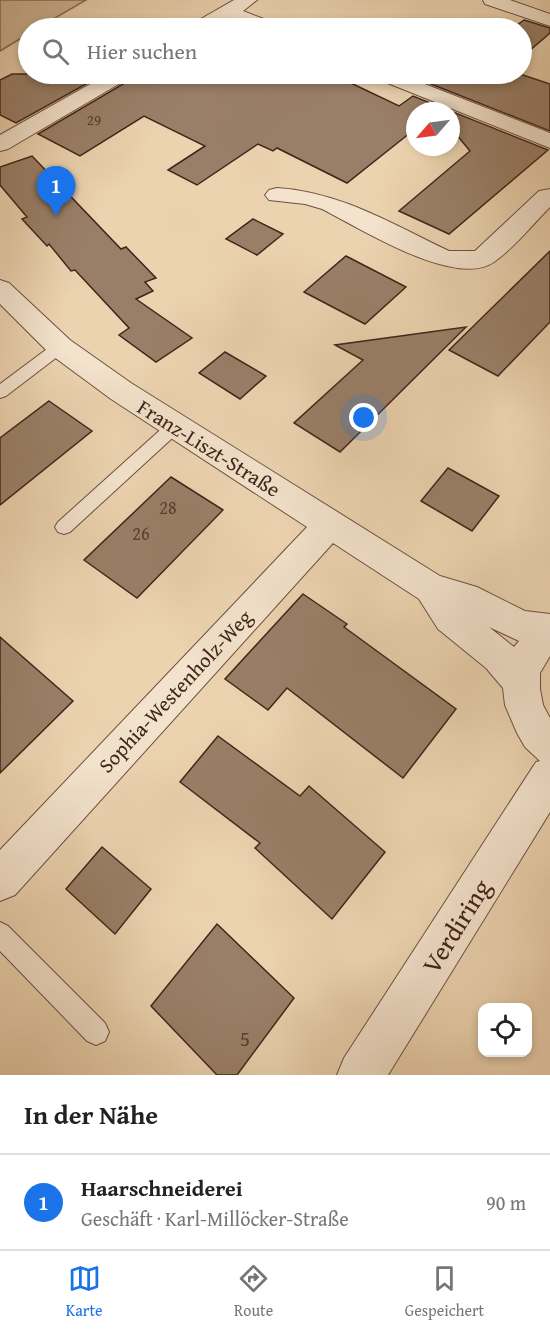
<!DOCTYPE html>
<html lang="de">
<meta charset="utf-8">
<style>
:root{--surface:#fff;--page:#f6f6f6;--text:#222;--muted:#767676;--line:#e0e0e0;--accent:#1a73e8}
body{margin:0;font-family:"Gentium Book Plus",serif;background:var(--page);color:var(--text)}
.controls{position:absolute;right:18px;bottom:18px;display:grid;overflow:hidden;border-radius:12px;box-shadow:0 3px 9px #0003}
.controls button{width:54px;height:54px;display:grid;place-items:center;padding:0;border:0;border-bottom:2px solid var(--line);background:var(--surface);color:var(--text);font:30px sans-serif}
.compass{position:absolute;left:406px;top:102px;width:54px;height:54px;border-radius:50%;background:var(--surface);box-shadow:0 3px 9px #0003;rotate:242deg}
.you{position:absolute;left:364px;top:418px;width:21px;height:21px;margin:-15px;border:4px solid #fff;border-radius:50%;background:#1a73e8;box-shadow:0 0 0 9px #1a73e833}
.badge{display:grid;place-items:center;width:39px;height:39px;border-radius:50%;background:var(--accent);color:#fff;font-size:20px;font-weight:700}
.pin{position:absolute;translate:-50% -50px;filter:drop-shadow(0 2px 3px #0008)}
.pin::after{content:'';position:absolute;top:32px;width:21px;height:18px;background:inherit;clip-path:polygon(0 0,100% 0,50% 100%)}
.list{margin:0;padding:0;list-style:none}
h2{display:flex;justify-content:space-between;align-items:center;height:78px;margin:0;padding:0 24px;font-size:26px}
h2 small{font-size:20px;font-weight:400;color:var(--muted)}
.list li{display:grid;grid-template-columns:39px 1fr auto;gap:18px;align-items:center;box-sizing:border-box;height:96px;padding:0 24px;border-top:2px solid var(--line)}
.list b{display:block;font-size:22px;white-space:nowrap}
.list p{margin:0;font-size:20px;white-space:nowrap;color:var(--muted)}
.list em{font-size:20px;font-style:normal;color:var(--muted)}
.icon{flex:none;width:33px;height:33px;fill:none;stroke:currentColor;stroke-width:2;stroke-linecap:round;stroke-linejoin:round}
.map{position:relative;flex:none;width:550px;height:1075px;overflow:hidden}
.search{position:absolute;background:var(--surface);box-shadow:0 3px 9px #0003;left:18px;right:18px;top:18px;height:66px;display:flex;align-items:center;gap:15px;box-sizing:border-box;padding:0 21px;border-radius:33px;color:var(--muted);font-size:22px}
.sheet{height:174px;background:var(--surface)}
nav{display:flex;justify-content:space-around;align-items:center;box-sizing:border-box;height:84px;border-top:2px solid var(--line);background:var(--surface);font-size:16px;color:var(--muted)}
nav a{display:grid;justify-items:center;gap:3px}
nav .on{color:var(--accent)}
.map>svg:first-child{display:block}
.green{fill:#cfb596;stroke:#886d58;stroke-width:1.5}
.building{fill:#9a7f68;stroke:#412519;stroke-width:1.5}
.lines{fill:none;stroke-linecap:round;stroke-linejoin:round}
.service-casing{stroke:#6c503f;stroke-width:2}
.minor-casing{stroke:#6c503f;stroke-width:2}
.service{fill:#f3e2cc;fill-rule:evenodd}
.minor{fill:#f3e2cc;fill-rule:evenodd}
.labels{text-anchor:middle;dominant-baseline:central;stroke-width:4.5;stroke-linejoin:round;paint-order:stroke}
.far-number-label{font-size:15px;fill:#573c2d}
.number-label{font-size:18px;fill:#573c2d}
.street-label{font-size:21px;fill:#412519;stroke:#f3e2cc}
.near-number-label{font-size:21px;fill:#573c2d}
.near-street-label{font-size:26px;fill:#412519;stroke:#f3e2cc}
</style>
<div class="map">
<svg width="550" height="1075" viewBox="0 0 550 1075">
<rect width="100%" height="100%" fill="#ecd3b0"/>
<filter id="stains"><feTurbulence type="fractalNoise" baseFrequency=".00333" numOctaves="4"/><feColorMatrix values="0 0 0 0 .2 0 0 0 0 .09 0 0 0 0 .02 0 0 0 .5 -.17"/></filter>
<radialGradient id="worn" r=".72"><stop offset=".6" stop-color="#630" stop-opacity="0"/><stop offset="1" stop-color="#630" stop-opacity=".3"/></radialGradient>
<path class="green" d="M0 0H86L38 28H28V34L0 51Z"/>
<path class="building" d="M524 20 550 28V33L522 57V28H513Z
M12 74H104L16 123 0 115V80Z
M134 74H332L399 106 413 96 548 150 449 234 399 211 470 151 451 128V111H415V129L347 183 277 148 273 151 258 144 197 185 168 170 205 146 144 116 80 156 38 134 130 80Z
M446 74H520L550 84V131L431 84Z
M32 156 121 249 126 247 156 278 145 282 153 291 136 299 192 338 156 362 119 335 129 328 75 270 71 271 49 244 47 246 22 219 27 217 0 185V167Z
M253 219 283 234 257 255 226 239Z
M550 251V322L498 376 449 350Z
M346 256 406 287 365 324 304 292Z
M466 327 340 452 294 423 363 360 335 345Z
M225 352 266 376 240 399 199 373Z
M49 401 92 431 0 505V438Z
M448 468 499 496 472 531 421 501Z
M171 477 223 510 137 598 84 560Z
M303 594 347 624 344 627 456 709 403 778 287 688 268 710 225 679Z
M0 637 73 701 0 773Z
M218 736 300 796 309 786 385 852 332 919 255 848 260 843 180 782Z
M102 847 151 889 115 934 66 889Z
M217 924 294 998 237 1075H217L151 1006Z"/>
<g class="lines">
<g class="service-casing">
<path id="service" d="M60 342 65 343 68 347 65 351 6 396 0 398V384L55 343Z
M174 421 180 423 182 427 180 431 70 532 64 534 58 532 55 527 58 522 168 423Z
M0 922 8 926 105 1023 109 1032 105 1041 96 1045 87 1041 0 951Z"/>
</g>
<g class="minor-casing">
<path id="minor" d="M234 0H257L243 11 277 24 280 28H254L229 19 212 28H189L192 24Z
M483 0H510L550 14V26L485 4Z
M108 74H132L129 78 8 149 0 151V135Z
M372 74H399L550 133V148L375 78Z
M277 188C341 192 392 224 449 251H475L539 191 550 189V207C534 223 512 250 494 262 455 289 360 228 322 209L305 204 269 200 265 195 269 190Z
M0 280 9 283 70 340 131 383 440 576 477 587 525 611 550 614V656L540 673V689L543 705 550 718V812L388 1075H337L344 1058 536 762 540 761 525 747 517 733 505 705 503 688 486 668 438 629 419 599 333 543 15 895 0 901V850L307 527 111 399 50 354 0 304ZM489 627 519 641 514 647Z"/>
</g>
<use href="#service" class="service"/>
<use href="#minor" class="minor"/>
</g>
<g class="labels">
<g class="far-number-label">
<text x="94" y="119">29</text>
</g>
<g class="number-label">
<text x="168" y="507">28</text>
<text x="141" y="533">26</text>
</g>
<g class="street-label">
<text transform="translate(209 448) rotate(32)">Franz-Liszt-Straße</text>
<text transform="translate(175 691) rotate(-47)">Sophia-Westenholz-Weg</text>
</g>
<g class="near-number-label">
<text x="245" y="1038">5</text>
</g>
<g class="near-street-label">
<text transform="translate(456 926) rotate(-58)">Verdiring</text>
</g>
</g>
<rect width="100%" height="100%" filter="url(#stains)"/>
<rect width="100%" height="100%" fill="url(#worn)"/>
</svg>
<div class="controls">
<button><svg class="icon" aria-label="locate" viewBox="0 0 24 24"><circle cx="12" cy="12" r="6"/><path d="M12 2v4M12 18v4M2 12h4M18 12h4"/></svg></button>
</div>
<svg class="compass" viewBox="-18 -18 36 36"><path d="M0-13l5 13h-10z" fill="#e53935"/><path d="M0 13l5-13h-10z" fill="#767676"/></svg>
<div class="you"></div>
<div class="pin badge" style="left:56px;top:216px">1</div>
<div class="search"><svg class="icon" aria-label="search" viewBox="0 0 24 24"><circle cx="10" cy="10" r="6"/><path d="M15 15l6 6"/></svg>Hier suchen</div>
</div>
<section class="sheet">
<h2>In der Nähe<small></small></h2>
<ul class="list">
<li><span class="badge">1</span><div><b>Haarschneiderei</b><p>Geschäft · Karl-Millöcker-Straße</p></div><em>90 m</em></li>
</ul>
</section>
<nav>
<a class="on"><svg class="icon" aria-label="map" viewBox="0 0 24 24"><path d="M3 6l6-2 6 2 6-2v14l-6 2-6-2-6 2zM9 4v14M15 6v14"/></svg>Karte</a>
<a><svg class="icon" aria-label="directions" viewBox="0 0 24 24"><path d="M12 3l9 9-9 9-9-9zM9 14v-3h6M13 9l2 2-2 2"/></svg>Route</a>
<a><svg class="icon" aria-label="saved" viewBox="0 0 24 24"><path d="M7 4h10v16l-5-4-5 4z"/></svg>Gespeichert</a>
</nav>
